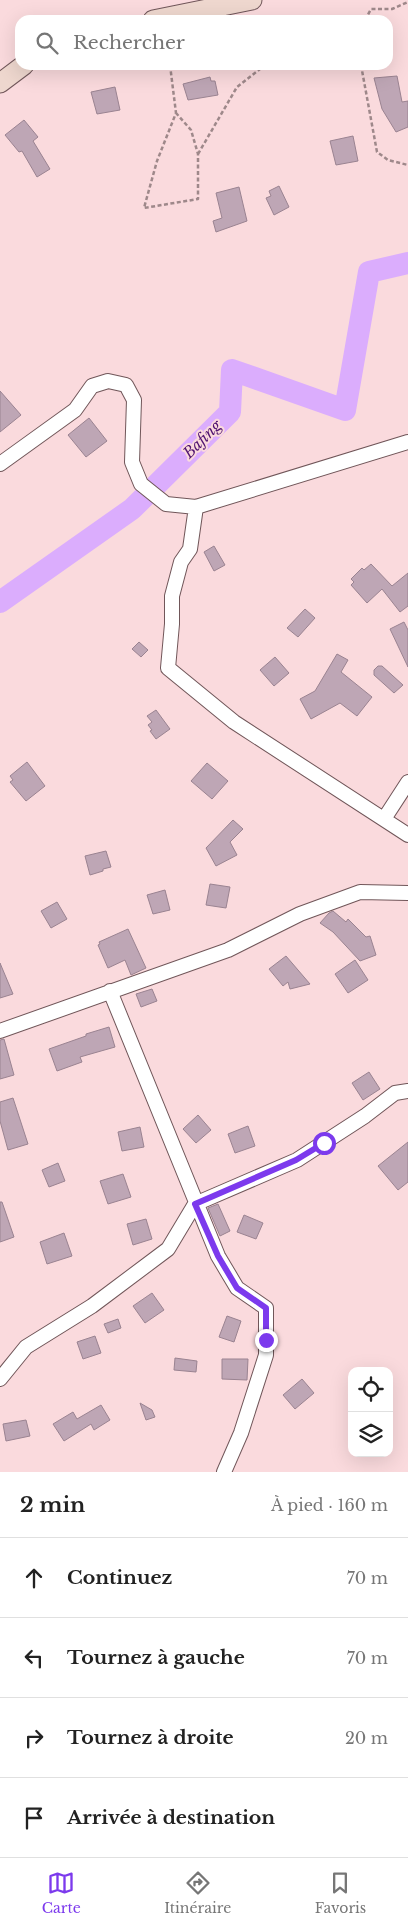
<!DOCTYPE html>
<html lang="fr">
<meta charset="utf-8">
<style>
:root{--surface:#fff;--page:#f6f6f6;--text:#222;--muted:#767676;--line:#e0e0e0;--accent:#7c3aed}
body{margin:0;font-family:"Libre Baskerville",serif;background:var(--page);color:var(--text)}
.controls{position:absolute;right:15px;bottom:15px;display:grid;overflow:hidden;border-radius:10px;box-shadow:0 5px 20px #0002}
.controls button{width:45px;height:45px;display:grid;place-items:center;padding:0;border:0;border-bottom:1px solid var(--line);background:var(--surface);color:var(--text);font:25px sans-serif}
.stop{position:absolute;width:15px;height:15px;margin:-11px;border:4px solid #7c3aed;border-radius:50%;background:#fff}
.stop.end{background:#7c3aed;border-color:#fff;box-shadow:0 1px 5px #0008}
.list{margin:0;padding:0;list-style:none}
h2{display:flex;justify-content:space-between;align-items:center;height:65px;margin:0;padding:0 20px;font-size:21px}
h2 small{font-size:16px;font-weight:400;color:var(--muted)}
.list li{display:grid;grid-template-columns:32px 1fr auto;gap:15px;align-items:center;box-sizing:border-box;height:80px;padding:0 20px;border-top:1px solid var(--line)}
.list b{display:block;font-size:19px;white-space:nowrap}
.list em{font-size:16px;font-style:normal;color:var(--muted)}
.icon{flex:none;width:28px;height:28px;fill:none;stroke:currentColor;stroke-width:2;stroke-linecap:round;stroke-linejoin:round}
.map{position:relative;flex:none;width:408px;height:1472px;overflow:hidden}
.search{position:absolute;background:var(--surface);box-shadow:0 5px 20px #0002;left:15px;right:15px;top:15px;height:55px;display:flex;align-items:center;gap:12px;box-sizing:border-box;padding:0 18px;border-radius:15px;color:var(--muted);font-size:19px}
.sheet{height:385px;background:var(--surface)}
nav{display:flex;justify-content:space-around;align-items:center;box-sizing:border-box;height:70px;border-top:1px solid var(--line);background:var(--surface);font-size:14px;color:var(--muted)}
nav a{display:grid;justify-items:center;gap:2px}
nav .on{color:var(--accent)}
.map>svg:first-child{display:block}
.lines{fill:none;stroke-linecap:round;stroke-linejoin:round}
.river{stroke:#dbadfd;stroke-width:22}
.building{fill:#bea6b5;stroke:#9a8391}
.street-casing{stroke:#705659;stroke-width:16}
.secondary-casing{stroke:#705659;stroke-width:21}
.path{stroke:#9e888a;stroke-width:2.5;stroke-dasharray:4 2.5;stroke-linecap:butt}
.street{stroke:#fff;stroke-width:14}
.secondary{stroke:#eed7ce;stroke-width:19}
.route{stroke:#7c3aed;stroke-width:6}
.labels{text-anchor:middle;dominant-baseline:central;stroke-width:4;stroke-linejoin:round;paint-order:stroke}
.water-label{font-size:15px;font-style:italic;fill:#501371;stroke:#fadadd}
</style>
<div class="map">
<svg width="408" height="1472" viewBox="0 0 408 1472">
<rect width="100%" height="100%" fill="#fadadd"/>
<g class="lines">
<path class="river" d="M0 602 132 509 230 412 232 370 345 410 369 272 408 263"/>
</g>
<path class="building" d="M397 76 402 102 408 101V127L396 132 382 109 374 78Z
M210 77 211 81H215L218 95 188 100 183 84Z
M115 87 120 110 97 114 91 92Z
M24 120 38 137 33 141 50 169 37 177 22 151 19 152 5 135Z
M353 136 358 161 336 165 330 141Z
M279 186 289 207 274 215 266 198 271 196 269 191Z
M239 187 247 221 216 232 213 221 222 218 216 193Z
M0 391 21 415 0 432Z
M89 418 107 441 86 457 68 435Z
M214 546 225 565 214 571 204 552Z
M371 564 392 586 408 573V606L400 612 382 589 367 603 351 585 354 582 351 579 362 568 364 570Z
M305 609 315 618 298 637 287 628Z
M404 622 408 630V667L390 629Z
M139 642 148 650 141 657 132 649Z
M337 654 348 660 341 672 372 697 357 716 340 703 311 719 300 699 315 691Z
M275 657 289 673 274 686 260 670Z
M378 666H382L403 685 394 693 374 675V670Z
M156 710 170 729 156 739 150 731 152 730 148 725 152 722 147 716Z
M27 762 45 786 26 801 10 782 13 780 10 776Z
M207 763 228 781 212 799 191 781Z
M233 820 243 829 230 842 237 855 216 866 206 848Z
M106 851 111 867 103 869V871L90 875 85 856Z
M210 884 230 887 226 908 206 905Z
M165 890 170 910 153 914 147 895Z
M57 902 67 919 51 928 41 911Z
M333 911 346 922 348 919 366 937 370 936 376 955 360 961 333 932 320 923 329 913Z
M128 929 146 968 131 975 125 960 108 968 98 945 100 944 99 942Z
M286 956 310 984 290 989 288 982 283 986 269 969Z
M355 960 368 980 348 993 335 974Z
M0 963 13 994 0 998Z
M152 989 157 1001 141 1007 136 994Z
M109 1027 115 1047 80 1057 82 1062 57 1071 49 1049 86 1036V1034Z
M4 1039 14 1075 0 1079V1040Z
M369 1072 380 1089 363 1100 352 1083Z
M13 1098 28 1144 8 1150 0 1121V1102Z
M198 1115 211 1130 196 1143 183 1129Z
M248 1126 255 1146 235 1153 228 1134Z
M140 1127 144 1147 122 1151 118 1132Z
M408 1142V1182L398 1190 378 1166Z
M58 1163 65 1181 49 1187 42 1170Z
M123 1174 131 1197 108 1204 100 1181Z
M0 1202H2L14 1237 0 1242Z
M218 1204 230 1231 220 1236 208 1208Z
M244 1215 263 1223 256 1239 237 1232Z
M146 1219 152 1239 133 1245 127 1224Z
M64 1233 72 1256 47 1264 40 1242Z
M152 1293 164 1310 145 1323 133 1306Z
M227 1316 241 1321 234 1342 219 1337Z
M118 1319 121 1328 108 1333 104 1324Z
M95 1336 101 1353 83 1359 77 1342Z
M175 1358 197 1361 196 1372 174 1370Z
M222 1359H248L247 1380 222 1379Z
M302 1379 314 1393 295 1409 283 1395Z
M140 1403 152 1410 155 1417 146 1420Z
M101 1405 110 1420 94 1430 91 1424 64 1441 53 1424 73 1412 77 1419Z
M26 1420 30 1436 6 1441 3 1424Z"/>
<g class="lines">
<g class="street-casing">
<path id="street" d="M0 464 75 410 92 386 108 381 126 385 134 400 132 462 141 484 166 504 196 507 408 442
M196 507 190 549 181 562 172 596V624L168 668 234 722 408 835
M384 819 408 782
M110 991 218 1256 237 1288 266 1308V1355L241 1433 224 1472
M0 1031 228 950 300 914 360 892 408 893
M0 1379 26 1347 92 1306 168 1249 195 1204 297 1160 365 1116 395 1093 408 1091"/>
</g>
<g class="secondary-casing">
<path id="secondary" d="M153 20 252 0
M0 83 24 65"/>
</g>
<path class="path" d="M365 20 371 9H392L408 2
M170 65 176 113 157 161 144 208 198 199V154L191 130 176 113
M361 65 377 152 388 160 408 165
M198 154 237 87 265 65"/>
<use href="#street" class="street"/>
<use href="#secondary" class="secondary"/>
</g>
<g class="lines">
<path class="route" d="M266 1340V1308L237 1288 218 1256 195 1204 296 1160 324 1143"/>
</g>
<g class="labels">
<g class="water-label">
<text transform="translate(202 439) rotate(-45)">Bafing</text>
</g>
</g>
</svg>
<div class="controls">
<button><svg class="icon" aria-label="locate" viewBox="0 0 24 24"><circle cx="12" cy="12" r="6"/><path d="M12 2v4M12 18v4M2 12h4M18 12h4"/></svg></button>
<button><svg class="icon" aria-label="layers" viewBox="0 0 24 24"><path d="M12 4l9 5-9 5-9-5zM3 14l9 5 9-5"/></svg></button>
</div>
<div class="stop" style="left:324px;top:1143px"></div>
<div class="stop end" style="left:266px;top:1340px"></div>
<div class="search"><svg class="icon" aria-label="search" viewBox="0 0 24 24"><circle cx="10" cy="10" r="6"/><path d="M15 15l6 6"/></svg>Rechercher</div>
</div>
<section class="sheet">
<h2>2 min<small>À pied · 160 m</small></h2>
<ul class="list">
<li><svg class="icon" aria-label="ahead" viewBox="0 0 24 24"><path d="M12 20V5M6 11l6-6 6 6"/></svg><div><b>Continuez</b></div><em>70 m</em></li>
<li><svg class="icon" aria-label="left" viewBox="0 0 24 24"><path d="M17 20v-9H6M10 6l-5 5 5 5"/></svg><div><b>Tournez à gauche</b></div><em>70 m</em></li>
<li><svg class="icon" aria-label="right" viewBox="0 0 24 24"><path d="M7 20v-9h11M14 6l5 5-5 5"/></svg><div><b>Tournez à droite</b></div><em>20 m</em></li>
<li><svg class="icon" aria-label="arrive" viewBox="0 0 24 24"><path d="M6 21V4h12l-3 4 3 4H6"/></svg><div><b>Arrivée à destination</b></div></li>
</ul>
</section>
<nav>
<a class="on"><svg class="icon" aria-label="map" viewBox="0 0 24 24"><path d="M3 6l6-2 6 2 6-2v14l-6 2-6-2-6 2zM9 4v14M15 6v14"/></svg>Carte</a>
<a><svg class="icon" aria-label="directions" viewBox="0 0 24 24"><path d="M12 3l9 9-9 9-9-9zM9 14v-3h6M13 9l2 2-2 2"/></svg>Itinéraire</a>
<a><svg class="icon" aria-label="saved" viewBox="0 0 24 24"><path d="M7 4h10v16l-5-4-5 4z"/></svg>Favoris</a>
</nav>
